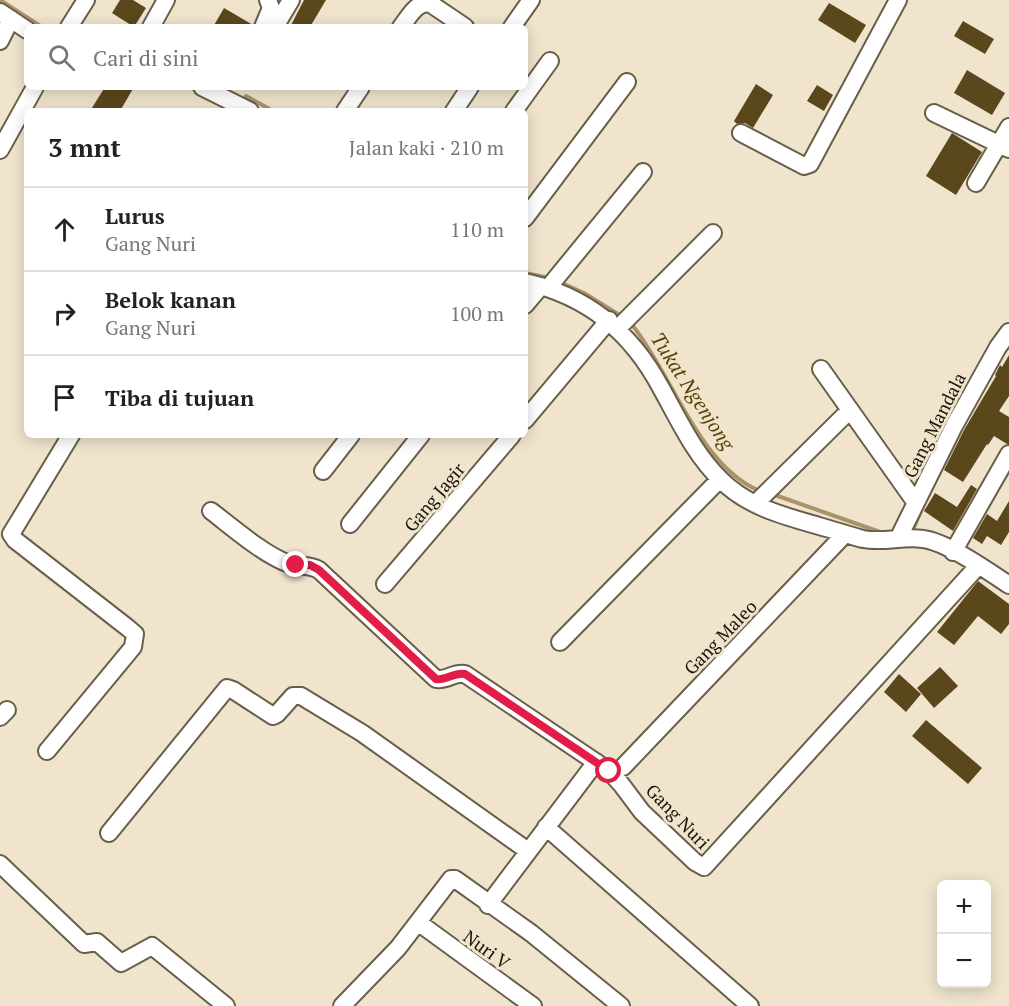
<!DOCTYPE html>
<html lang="id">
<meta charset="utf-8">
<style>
:root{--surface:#fff;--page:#f2f2f2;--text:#222;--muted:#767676;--line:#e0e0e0}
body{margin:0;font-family:"PT Serif",serif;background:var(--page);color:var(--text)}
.controls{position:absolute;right:18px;bottom:18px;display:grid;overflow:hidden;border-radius:9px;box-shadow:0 3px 15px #0003}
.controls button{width:54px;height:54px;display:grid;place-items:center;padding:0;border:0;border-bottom:2px solid var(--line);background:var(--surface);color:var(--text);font:30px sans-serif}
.stop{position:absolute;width:18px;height:18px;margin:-14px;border:4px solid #e11d48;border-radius:50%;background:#fff}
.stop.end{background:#e11d48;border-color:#fff;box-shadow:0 2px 6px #0008}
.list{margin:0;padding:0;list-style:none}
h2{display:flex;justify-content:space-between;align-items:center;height:78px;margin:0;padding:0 24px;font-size:26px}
h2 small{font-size:20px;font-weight:400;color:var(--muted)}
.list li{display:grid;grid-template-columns:39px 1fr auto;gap:18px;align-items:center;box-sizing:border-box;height:84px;padding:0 24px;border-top:2px solid var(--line)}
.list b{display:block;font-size:22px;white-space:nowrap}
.list p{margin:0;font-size:20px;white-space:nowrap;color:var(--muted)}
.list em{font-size:20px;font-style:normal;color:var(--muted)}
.icon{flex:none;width:33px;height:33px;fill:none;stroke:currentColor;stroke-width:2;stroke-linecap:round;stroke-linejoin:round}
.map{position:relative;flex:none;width:1009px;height:1006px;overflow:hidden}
.search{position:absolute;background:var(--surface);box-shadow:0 3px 15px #0003;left:24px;top:24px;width:504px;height:66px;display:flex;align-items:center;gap:15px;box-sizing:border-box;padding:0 21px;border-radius:9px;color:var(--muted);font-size:22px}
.panel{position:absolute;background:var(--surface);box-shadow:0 3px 15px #0003;left:24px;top:108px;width:504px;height:330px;border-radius:9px}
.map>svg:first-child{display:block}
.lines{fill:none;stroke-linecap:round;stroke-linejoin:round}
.stream{stroke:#a99468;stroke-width:4}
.building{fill:#5b471c}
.minor-casing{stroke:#685e4a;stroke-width:20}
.minor{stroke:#fff;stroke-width:16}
.route{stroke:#e11d48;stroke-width:8}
.labels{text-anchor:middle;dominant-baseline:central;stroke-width:6;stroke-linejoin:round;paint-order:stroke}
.street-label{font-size:18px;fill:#18140c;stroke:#f0e4cd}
.water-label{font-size:20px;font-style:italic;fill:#584207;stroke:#f0e4cd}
</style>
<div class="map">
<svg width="1009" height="1006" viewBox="0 0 1009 1006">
<rect width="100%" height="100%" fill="#f0e4cd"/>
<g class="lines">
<path class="stream" d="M0 0 42 27
M246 96 273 111
M525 273 550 278
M564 284 584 293 621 316
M633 326C672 375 700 467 760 491
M775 495 883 533
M909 532H912L921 511"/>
</g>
<path class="building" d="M120 0H133L146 8 134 27 112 13Z
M304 0H326L310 27H290Z
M829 3 866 25 855 43 818 20Z
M224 8 253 25V27H213Z
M963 21 994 39 985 54 954 36Z
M967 70 1005 93 992 115 954 93Z
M756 84 773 95 753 128 745 123 737 124 734 121Z
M817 85 833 95 824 111 807 101Z
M105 87H134L120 111H90Z
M952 133 982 152 956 195 926 176Z
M1009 355V396L999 411 1009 417V444H1007L994 436 988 445 987 444 963 482 944 470 964 430 996 376 995 375 1000 365 1002 367Z
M971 485 977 489 953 531 924 511 935 493 957 507Z
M1009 501V532L1001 545 987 536 982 544 973 538 987 514 997 521Z
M978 581 1009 604V624L1001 634 978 616 954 645 937 632Z
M940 667 958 686 934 708 917 688Z
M899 674 921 694 906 712 884 692Z
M926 720 982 768 968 784 912 736Z"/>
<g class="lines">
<g class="minor-casing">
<path id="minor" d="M0 12 27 30
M69 27 86 0
M151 27 166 0
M263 27 271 8 268 0
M275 27 291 0
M401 27C409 17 417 0 431 4L465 27
M512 27 531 0
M0 41 11 19
M202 87 250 111
M345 111 361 87
M454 111 470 87
M514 111 550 61
M934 113 1009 149
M741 133 804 166 810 164 898 0
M0 150 35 87
M976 183 1009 127
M525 218 627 82
M525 282C588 296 631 332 661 388 679 420 694 454 721 480 748 507 784 516 819 526 834 530 848 535 863 539 883 543 903 536 923 539 947 542 988 571 1009 585
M548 288 643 172
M525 305 541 286
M618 328 713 233
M821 369 916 503
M525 420 609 320
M323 471 351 435
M755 504 850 410
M211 511C232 527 263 554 287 563 298 568 308 563 319 570L436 679C446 681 454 672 465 674L609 771 621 784 642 812 695 862 704 867 978 566
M350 524 421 435
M898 539 954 426 998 347 1009 332
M953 552 1009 454
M385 584 512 435
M560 642 720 479
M0 717 7 710
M47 751 133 647 135 634 128 628 15 540 11 534 71 435
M623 767 845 534
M546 827 750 1006
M109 833 227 688 233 690 273 716 277 714 293 696H301L362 733 528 851
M0 864 84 944 97 942 121 963 152 946 226 1006
M488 905 596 762
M419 923 533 1006
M342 1006 398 948 451 879H455L531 933 621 1006"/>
</g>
<use href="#minor" class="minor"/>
</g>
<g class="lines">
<path class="route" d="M296 565H310L319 570 436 679C446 681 454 672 465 674L609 771"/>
</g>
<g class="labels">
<g class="street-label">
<text transform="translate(934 425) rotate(-63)">Gang Mandala</text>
<text transform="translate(434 497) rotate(-50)">Gang Jagir</text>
<text transform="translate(720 637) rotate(-46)">Gang Maleo</text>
<text transform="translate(678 816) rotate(46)">Gang Nuri</text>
<text transform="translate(487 949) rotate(36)">Nuri V</text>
</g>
<g class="water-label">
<text transform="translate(693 391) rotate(57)">Tukat Ngenjong</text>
</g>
</g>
</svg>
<div class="controls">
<button>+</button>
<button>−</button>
</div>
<div class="stop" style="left:609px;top:771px"></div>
<div class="stop end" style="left:296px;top:565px"></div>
<div class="search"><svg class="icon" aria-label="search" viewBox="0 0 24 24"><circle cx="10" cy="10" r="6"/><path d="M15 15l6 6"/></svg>Cari di sini</div>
<section class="panel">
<h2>3 mnt<small>Jalan kaki · 210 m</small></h2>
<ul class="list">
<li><svg class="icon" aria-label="ahead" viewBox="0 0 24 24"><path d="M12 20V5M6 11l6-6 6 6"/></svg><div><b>Lurus</b><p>Gang Nuri</p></div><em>110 m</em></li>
<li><svg class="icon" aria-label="right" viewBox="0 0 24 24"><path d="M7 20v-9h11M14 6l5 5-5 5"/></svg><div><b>Belok kanan</b><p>Gang Nuri</p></div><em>100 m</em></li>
<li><svg class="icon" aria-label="arrive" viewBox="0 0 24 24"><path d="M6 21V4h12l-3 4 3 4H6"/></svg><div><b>Tiba di tujuan</b></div></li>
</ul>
</section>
</div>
